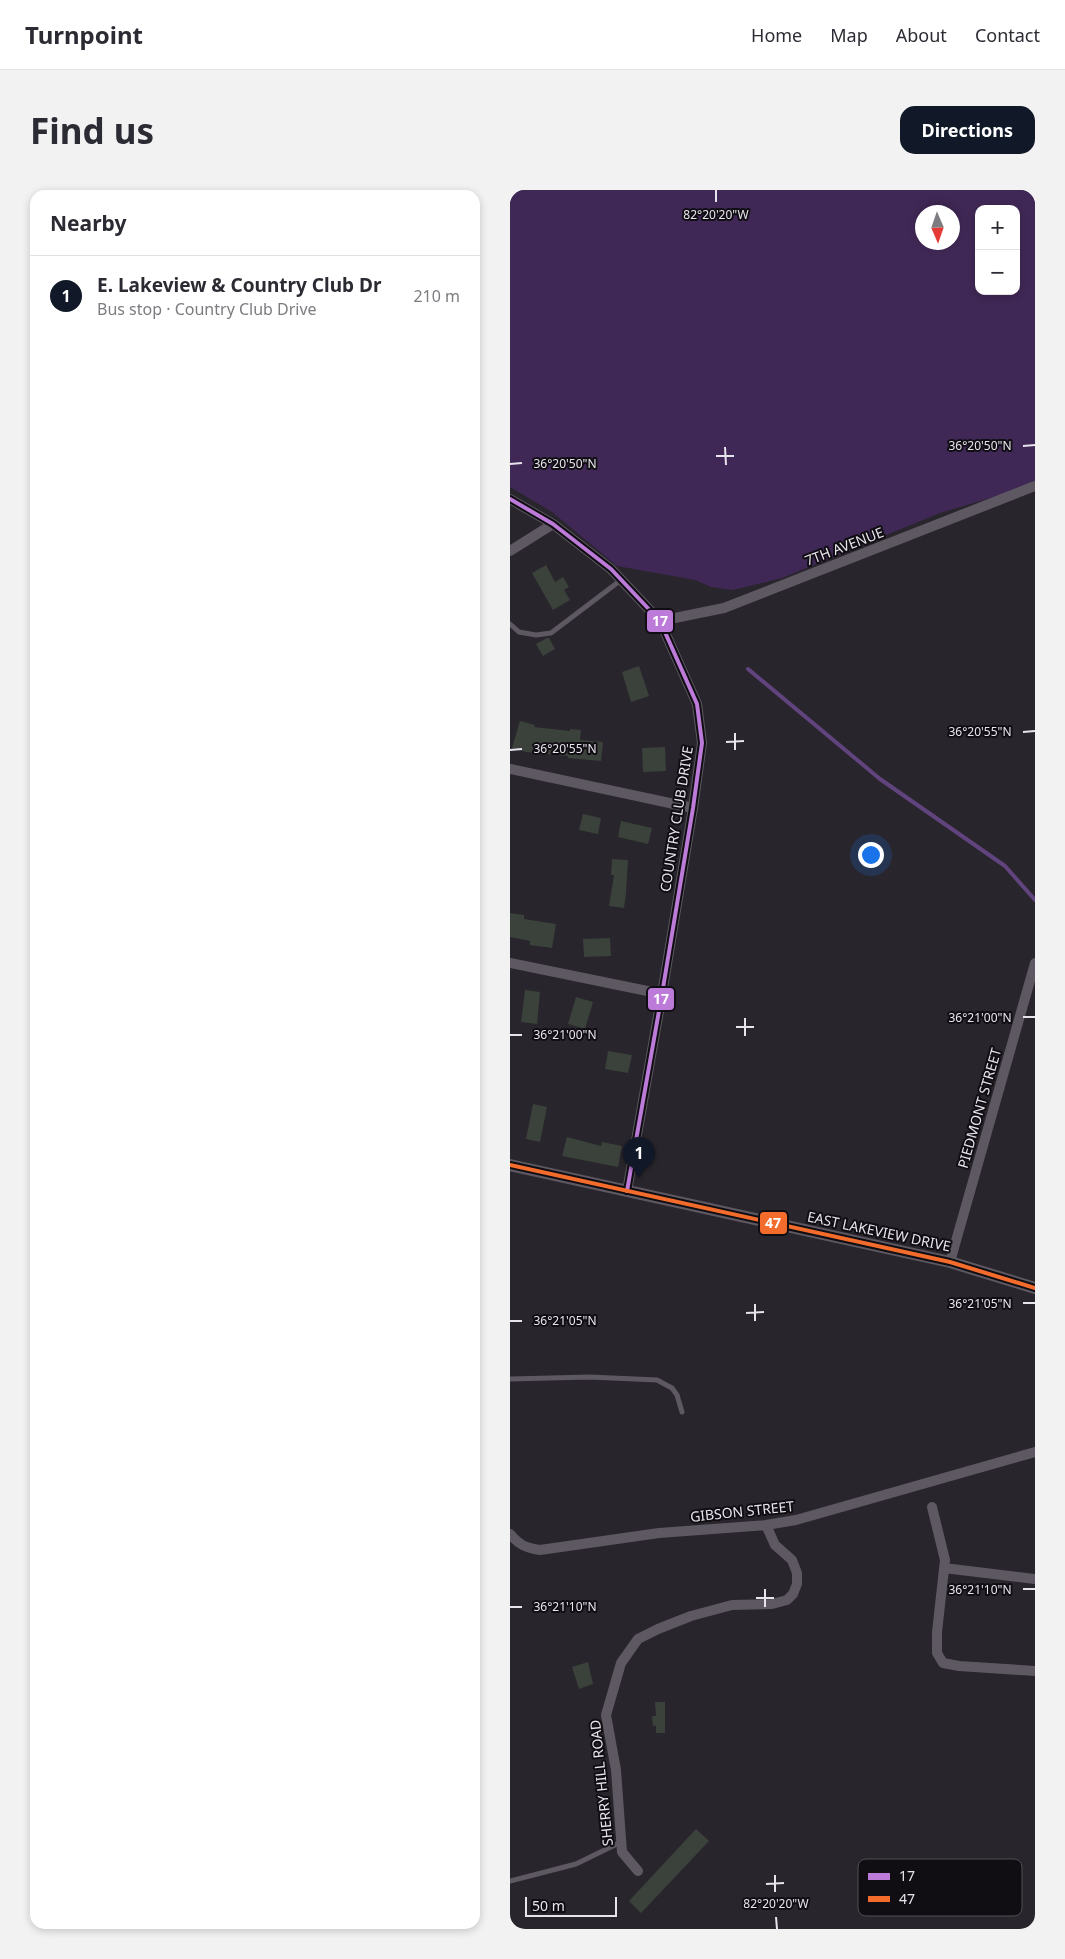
<!DOCTYPE html>
<meta charset="utf-8">
<style>
:root{--surface:#fff;--page:#f2f2f3;--text:#2b2b33;--muted:#7c7c81;--line:#e1e1e2;--accent:#111827}
body{margin:0;font-family:"Noto Sans",sans-serif;background:var(--page);color:var(--text)}
.controls{position:absolute;right:15px;top:15px;display:grid;overflow:hidden;border-radius:10px;box-shadow:0 2px 8px #0003}
.controls button{width:45px;height:45px;display:grid;place-items:center;padding:0;border:0;border-bottom:1px solid var(--line);background:var(--surface);color:var(--text);font:25px sans-serif}
.compass{position:absolute;left:405px;top:15px;width:45px;height:45px;border-radius:50%;background:var(--surface);box-shadow:0 2px 8px #0003;rotate:178deg}
.scale{position:absolute;left:15px;bottom:12px;width:92px;box-sizing:border-box;padding-left:5px;border:2px solid #e8e4ed;border-top:0;font-size:14px;line-height:18px;white-space:nowrap;color:#e8e4ed;-webkit-text-stroke:4px #100d13;paint-order:stroke}
.you{position:absolute;left:360px;top:664px;width:18px;height:18px;margin:-12px;border:4px solid #fff;border-radius:50%;background:#1a73e8;box-shadow:0 0 0 8px #1a73e833}
.badge{display:grid;place-items:center;width:32px;height:32px;border-radius:50%;background:var(--accent);color:#fff;font-size:16px;font-weight:700}
.pin{position:absolute;translate:-50% -41px;filter:drop-shadow(0 1px 2px #0008)}
.pin::after{content:'';position:absolute;top:26px;width:18px;height:15px;background:inherit;clip-path:polygon(0 0,100% 0,50% 100%)}
.list{margin:0;padding:0;list-style:none}
h2{display:flex;justify-content:space-between;align-items:center;height:65px;margin:0;padding:0 20px;font-size:21px}
h2 small{font-size:16px;font-weight:400;color:var(--muted)}
.list li{display:grid;grid-template-columns:32px 1fr auto;gap:15px;align-items:center;box-sizing:border-box;height:80px;padding:0 20px;border-top:1px solid var(--line)}
.list b{display:block;font-size:19px;white-space:nowrap}
.list p{margin:0;font-size:16px;white-space:nowrap;color:var(--muted)}
.list em{font-size:16px;font-style:normal;color:var(--muted)}
.map{position:relative;flex:none;width:525px;height:1739px;overflow:hidden;border-radius:15px}
header{display:flex;align-items:center;gap:30px;box-sizing:border-box;height:70px;padding:0 25px;background:var(--surface);border-bottom:1px solid var(--line)}
header strong{font-size:24px}
nav{display:flex;gap:28px;margin-inline-start:auto;font-size:18px}
.intro{display:flex;align-items:center;justify-content:space-between;box-sizing:border-box;height:120px;padding:0 30px}
h1{margin:0;font-size:35px}
.button{padding:12px 22px;border-radius:15px;background:var(--accent);color:#fff;font-size:18px;font-weight:700}
main{display:flex;gap:30px;padding:0 30px}
aside{flex:1;background:var(--surface);border-radius:15px;box-shadow:0 2px 8px #0003}
.map>svg:first-child{display:block}
.grass{fill:#402856;fill-rule:evenodd}
.lines{fill:none;stroke-linecap:round;stroke-linejoin:round}
.stream{stroke:#61437e;stroke-width:4}
.building{fill:#3b423b}
.service{stroke:#5d5862;stroke-width:5}
.minor{stroke:#5d5862;stroke-width:10}
.tertiary{stroke:#5d5862;stroke-width:12}
.bus-1-casing{stroke:#100d13;stroke-width:8}
.bus-2-casing{stroke:#100d13;stroke-width:8}
.bus-1{stroke:#bd7bd9;stroke-width:4}
.bus-2{stroke:#f36c2b;stroke-width:4}
.ticks{fill:none;stroke:#e8e4ed;stroke-width:2}
.labels{text-anchor:middle;dominant-baseline:central;stroke-width:4;stroke-linejoin:round;paint-order:stroke}
.street-label{font-size:14px;fill:#e8e4ed;stroke:#100d13}
.key{fill:#100d13;stroke:#514e54;stroke-width:1}
.key-label{font-size:14px;fill:#e8e4ed}
.ticks-label{font-size:12px;text-anchor:middle;fill:#e8e4ed;stroke:#100d13;stroke-width:4;stroke-linejoin:round;paint-order:stroke}
.line-badge{stroke:#100d13;stroke-width:2}
.badge-label{font-size:14px;text-anchor:middle;font-weight:bold;fill:#fff}
</style>
<header>
<strong>Turnpoint</strong>
<nav><a>Home</a><a>Map</a><a>About</a><a>Contact</a></nav>
</header>
<div class="intro"><h1>Find us</h1><a class="button">Directions</a></div>
<main>
<aside>
<h2>Nearby<small></small></h2>
<ul class="list">
<li><span class="badge">1</span><div><b>E. Lakeview &amp; Country Club Dr</b><p>Bus stop · Country Club Drive</p></div><em>210 m</em></li>
</ul>
</aside>
<div class="map">
<svg width="525" height="1739" viewBox="0 0 525 1739">
<rect width="100%" height="100%" fill="#29252c"/>
<path class="grass" d="M0 0H525V291L490 305 430 323 272 388 223 400 201 397 185 390 107 376 42 322 0 297ZM469 19H506V101H469ZM412 22H442V52H412Z"/>
<g class="lines">
<path class="stream" d="M238 479 370 589 495 676 525 710"/>
</g>
<path class="building" d="M36 375 45 392 53 387 59 397 54 400 60 410 43 420 22 383Z
M37 448H39L45 459 33 466 26 454Z
M129 476 139 506 121 512 112 482Z
M10 531 25 535 24 537 60 541V539L71 540 70 550 93 552 91 571 58 568V566L16 562 2 558Z
M155 557 156 581 133 582 132 558Z
M73 624 91 628 88 644 69 640Z
M111 631 142 638 138 654 108 647Z
M102 669 118 670 116 703 114 718 99 716 104 685H101Z
M0 723 14 725V729L46 734 42 758 20 755V751L0 747Z
M100 748 101 766 74 767 73 749Z
M15 800 30 802 27 834 11 832Z
M66 807 83 812 75 839 58 834Z
M98 861 122 865 118 883 95 879Z
M23 914 37 917 30 952 16 949Z
M57 947 91 956 92 952 112 956 108 977 52 966Z
M78 1472 83 1494 69 1499 62 1477Z
M145 1512H155V1543H146V1536H143L142 1526H146Z
M186 1639 199 1651 131 1723 119 1711Z"/>
<g class="lines">
<path class="service" d="M0 434 9 442 26 445 41 443 111 390
M0 1189 80 1187 147 1190 162 1198 167 1205 172 1222
M0 1691 66 1674 111 1652"/>
<path class="minor" d="M0 309 43 334 101 379 150 431 187 514 192 553 183 618 152 804 117 1001
M0 361 43 334
M150 431 214 418 525 296
M0 579 183 618
M0 773 152 804
M440 1072 525 773
M422 1317 435 1370 427 1442V1463L433 1473 449 1476 525 1481
M0 1344C9 1355 16 1358 30 1360L149 1343 256 1335 286 1330 525 1262
M434 1378 525 1389
M128 1681 112 1662 106 1580 96 1525 111 1473 128 1449 148 1439 181 1426 222 1415 262 1414 277 1410 283 1404 287 1394V1383L282 1370 265 1355 256 1335"/>
<path class="tertiary" d="M0 975 440 1072 525 1098"/>
<g class="bus-1-casing">
<path id="bus-1" d="M0 309 43 334 101 379 150 431 187 514 192 553 183 618 152 804 117 1001"/>
</g>
<g class="bus-2-casing">
<path id="bus-2" d="M0 975 440 1072 525 1098"/>
</g>
<use href="#bus-1" class="bus-1"/>
<use href="#bus-2" class="bus-2"/>
</g>
<path class="ticks" d="M206 0V12M513 256 525 255M215 257 216 275M206 266H224M0 274 12 273M513 542 525 541M225 543V560M216 552 234 551M0 560 12 559M513 827H525M235 828V846M226 837H244M0 845H12M513 1113H525M245 1114V1131M236 1123 254 1122M0 1131H12M255 1399V1417M513 1399H525M246 1408H264M0 1417H12M265 1685V1702M256 1694 274 1693M266 1727 267 1739"/>
<g class="labels">
<g class="street-label">
<text transform="translate(334 356) rotate(-21)">7TH AVENUE</text>
<text transform="translate(166 629) rotate(-81)">COUNTRY CLUB DRIVE</text>
<text transform="translate(469 918) rotate(-74)">PIEDMONT STREET</text>
<text transform="translate(369 1041) rotate(12)">EAST LAKEVIEW DRIVE</text>
<text transform="translate(232 1321) rotate(-6)">GIBSON STREET</text>
<text transform="translate(91 1593) rotate(-96)">SHERRY HILL ROAD</text>
</g>
</g>
<rect x="348" y="1669" width="164" height="57" rx="8" class="key"/>
<rect x="358" y="1683" width="22" height="7" fill="#bd7bd9"/>
<rect x="358" y="1706" width="22" height="6" fill="#f36c2b"/>
<g class="key-label">
<text x="389" y="1691">17</text>
<text x="389" y="1714">47</text>
</g>
<g class="ticks-label">
<text x="206" y="29">82°20'20"W</text>
<text x="470" y="260">36°20'50"N</text>
<text x="55" y="278">36°20'50"N</text>
<text x="470" y="546">36°20'55"N</text>
<text x="55" y="563">36°20'55"N</text>
<text x="470" y="832">36°21'00"N</text>
<text x="55" y="849">36°21'00"N</text>
<text x="470" y="1118">36°21'05"N</text>
<text x="55" y="1135">36°21'05"N</text>
<text x="470" y="1404">36°21'10"N</text>
<text x="55" y="1421">36°21'10"N</text>
<text x="266" y="1718">82°20'20"W</text>
</g>
<g class="line-badge">
<rect x="136" y="419" width="28" height="24" rx="5" fill="#bd7bd9"/>
<rect x="137" y="797" width="28" height="24" rx="5" fill="#bd7bd9"/>
<rect x="249" y="1021" width="29" height="24" rx="5" fill="#f36c2b"/>
</g>
<g class="badge-label">
<text x="150" y="436">17</text>
<text x="151" y="814">17</text>
<text x="263" y="1038">47</text>
</g>
</svg>
<div class="controls">
<button>+</button>
<button>−</button>
</div>
<svg class="compass" viewBox="-18 -18 36 36"><path d="M0-13l5 13h-10z" fill="#e53935"/><path d="M0 13l5-13h-10z" fill="#7c7c81"/></svg>
<div class="scale">50 m</div>
<div class="you"></div>
<div class="pin badge" style="left:129px;top:988px">1</div>
</div>
</main>
